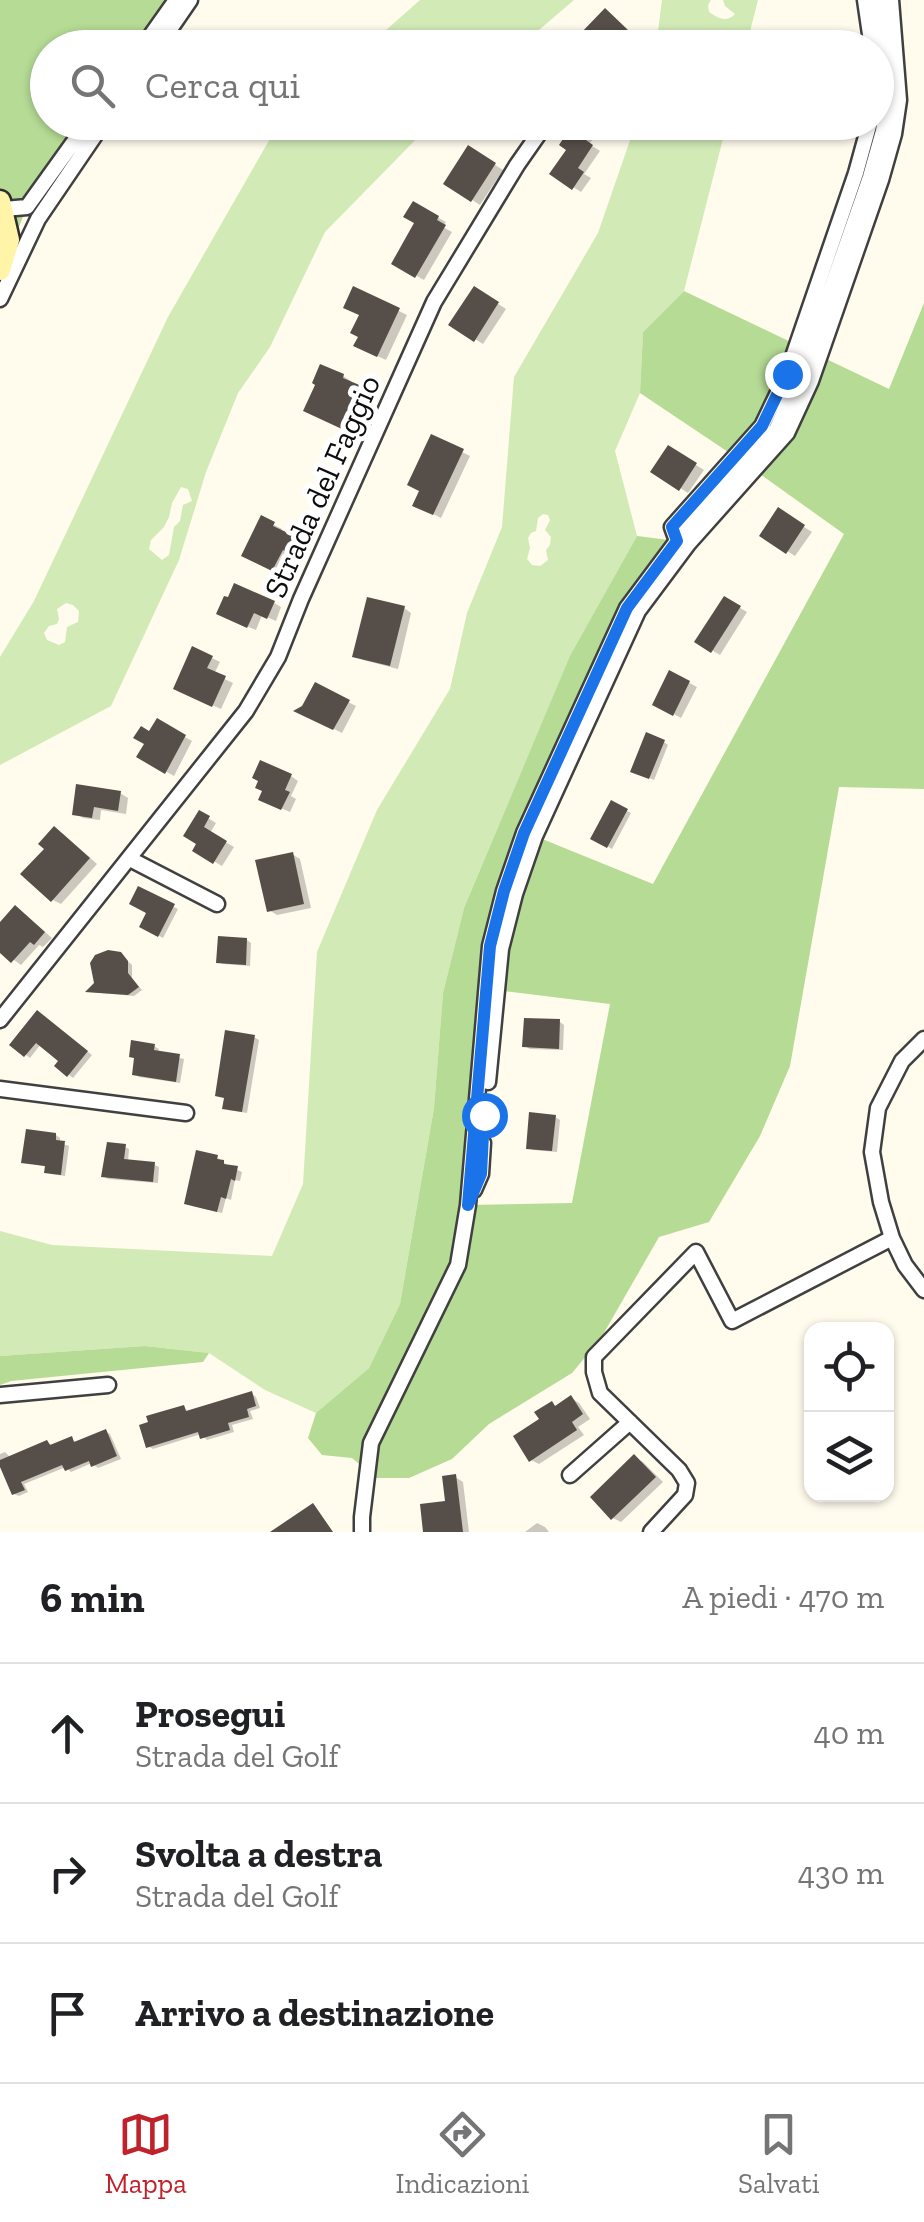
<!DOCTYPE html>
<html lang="it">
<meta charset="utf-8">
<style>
:root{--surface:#fff;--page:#f2f2f2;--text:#202124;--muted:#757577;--line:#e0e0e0;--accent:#c0222b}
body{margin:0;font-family:"Zilla Slab",serif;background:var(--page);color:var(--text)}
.controls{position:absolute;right:30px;bottom:30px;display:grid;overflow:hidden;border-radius:20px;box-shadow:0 2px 8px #0004}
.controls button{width:90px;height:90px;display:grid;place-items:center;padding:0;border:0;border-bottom:2px solid var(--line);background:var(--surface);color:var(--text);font:50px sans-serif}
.stop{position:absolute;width:30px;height:30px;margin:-22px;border:8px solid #1a73e8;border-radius:50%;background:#fff}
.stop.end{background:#1a73e8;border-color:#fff;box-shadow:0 2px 10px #0008}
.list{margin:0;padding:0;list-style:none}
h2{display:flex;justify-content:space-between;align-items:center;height:130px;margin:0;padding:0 40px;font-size:42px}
h2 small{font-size:32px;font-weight:400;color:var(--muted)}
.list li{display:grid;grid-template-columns:65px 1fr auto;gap:30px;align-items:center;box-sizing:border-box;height:140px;padding:0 40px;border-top:2px solid var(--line)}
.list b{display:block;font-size:38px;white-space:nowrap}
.list p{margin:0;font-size:32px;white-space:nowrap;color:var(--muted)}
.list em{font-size:32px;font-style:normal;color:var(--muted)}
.icon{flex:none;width:55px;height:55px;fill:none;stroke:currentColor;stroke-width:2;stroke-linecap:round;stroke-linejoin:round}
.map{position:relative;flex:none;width:924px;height:1532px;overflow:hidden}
.search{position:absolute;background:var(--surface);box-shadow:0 2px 8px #0004;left:30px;right:30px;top:30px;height:110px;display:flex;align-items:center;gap:25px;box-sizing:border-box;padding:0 35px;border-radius:55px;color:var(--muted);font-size:38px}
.sheet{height:550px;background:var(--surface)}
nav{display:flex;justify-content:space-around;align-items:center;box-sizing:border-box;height:140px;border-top:2px solid var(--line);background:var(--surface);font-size:28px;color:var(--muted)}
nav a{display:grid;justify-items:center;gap:5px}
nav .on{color:var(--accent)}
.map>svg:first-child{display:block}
.green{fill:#d1eab6;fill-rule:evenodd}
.forest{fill:#b5db95;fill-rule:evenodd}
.shadow{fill:#0003}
.building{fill:#564e49}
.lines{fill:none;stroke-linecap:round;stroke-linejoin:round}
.street-casing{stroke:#404040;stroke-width:19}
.secondary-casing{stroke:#2f2f2f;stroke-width:25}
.street{stroke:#fff;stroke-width:14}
.secondary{stroke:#fff4a8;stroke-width:20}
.route{stroke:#1a73e8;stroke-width:12}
.labels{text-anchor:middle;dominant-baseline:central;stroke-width:10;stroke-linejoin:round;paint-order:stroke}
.street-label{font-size:32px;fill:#0d0d0d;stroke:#fff}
</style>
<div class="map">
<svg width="924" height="1532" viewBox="0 0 924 1532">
<rect width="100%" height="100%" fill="#fffbed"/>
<path class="green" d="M420 0H574L519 47H367Z
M662 0H711L708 5 709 12C717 18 727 23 735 14L725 6 723 0H758L746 47H656Z
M284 122 432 123 325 232 270 347 238 393 206 472 179 560 111 706 0 765V657L34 601 168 317 275 130ZM181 487 188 489 192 501 183 505 180 521 174 527 169 555 162 560 149 549 151 540 164 527 169 517 172 503ZM66 603 73 605 79 611 78 622 67 627 65 642 59 645 47 640 44 633 49 626 57 624 59 619 57 609Z
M660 122 727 123 684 291 643 332 640 393 615 451 637 536 570 657 464 908 443 993 434 1108 400 1304 369 1368 316 1413 265 1390 209 1353 145 1346 0 1356V1231L52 1245 272 1256 303 1184 317 952 377 810 450 689 467 613 502 527 514 377 598 233 636 123ZM543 514 548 515 550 520 545 530 551 537 550 545 546 550 548 560 540 566 532 565 527 559 530 548 528 538 531 533 536 531 538 518Z"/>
<path class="forest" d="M0 0H176L142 47 48 48V122L88 123 27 207 0 273Z
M684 291 889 389 924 303V789L839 787 790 1066 760 1136 709 1222 659 1237 601 1338 572 1373 489 1424 452 1459 409 1478H376L352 1458 322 1455 308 1438 316 1413 369 1368 400 1304 434 1108 443 993 464 908 570 656 637 536 677 541 525 832 653 884 844 534 746 464 640 393 643 332ZM487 989 610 1004 572 1203 468 1205Z
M145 1346 209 1353 203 1362 11 1381 0 1385V1356Z"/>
<path class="shadow" d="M613 16 634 36 623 48H597Z
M575 126 594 138 589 144 600 151 584 174 591 178 581 192 553 174 569 149Z
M469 148 503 170 480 205 446 183Z
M414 204 446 222 443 227 452 232 424 280 394 263 418 222Z
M355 289 407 315 386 360 364 350 360 336 362 315Z
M475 289 506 309 483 344 452 325Z
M343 376 351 381 350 383 370 393 353 432 314 415 318 384Z
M669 448 704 470 688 493 654 471Z
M462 452 470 456 441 518 416 505 422 490Z
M779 511 812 532 795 556 762 535Z
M262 519 282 529 280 532 305 545 300 557 291 553 281 574 252 560Z
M725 599 747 612 720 655 698 642Z
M274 603 281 607 276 621 262 615 256 630 226 618Z
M404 608 411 613 398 669 363 660 355 656Z
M212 658 220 662 214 674 233 683 221 709 184 692Z
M671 673 697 687 681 718 655 704Z
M316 686 356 706 342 733 298 711 304 707Z
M158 722 192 741 174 776 139 756Z
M664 742 668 745 654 780 638 773Z
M291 776 298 781 291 796 296 799 290 812 269 803 265 790Z
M120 793 128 798 126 814 101 810 100 820 83 818 75 813Z
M612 803 631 813 612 849 593 838Z
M200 813 216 823 210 833 234 847 222 866 195 850Z
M62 833 97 864 61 904 53 900Z
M292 854 300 859 311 908 277 915 269 910Z
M139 889 178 909 163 938 142 926 149 913Z
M23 913 52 938 43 947 39 945 21 965 0 950V925Z
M247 940 251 943 250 966 223 964 218 962Z
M120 954 132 965V978L142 990 134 996 89 992Z
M42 1016 92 1055 73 1078 58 1066 62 1061 41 1044 30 1058 12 1044Z
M560 1022 564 1025 563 1050 530 1049 525 1046Z
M254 1037 259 1040 247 1113 229 1110 225 1108Z
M154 1046 159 1049 158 1053 184 1059 180 1083 139 1077 135 1074Z
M555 1117 560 1120 557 1152 533 1150 528 1147Z
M56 1135 60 1138V1143L69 1146 65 1176 51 1174 47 1172V1167L24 1162Z
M125 1147 129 1149 128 1162 155 1165 159 1167 158 1183 108 1179 103 1176Z
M217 1157 228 1166 242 1172 240 1181 235 1180 231 1200 226 1198 222 1213 192 1206Z
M252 1394 256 1397 260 1408 250 1411 253 1419 232 1425 234 1432 207 1440 201 1434 153 1449 148 1446 184 1407 189 1413Z
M571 1398 579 1403 590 1419 578 1427 584 1435 539 1464 531 1460 542 1420 552 1404 557 1407Z
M106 1432 110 1434 121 1459 98 1468 92 1463 71 1472 66 1467 24 1484 28 1492 19 1496 14 1494 0 1460V1454L5 1452 11 1458 47 1442 52 1445 71 1439 76 1442Z
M635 1458 643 1462 663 1482 621 1522 613 1518Z
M455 1477 463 1482 469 1532H426L448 1503Z
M537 1523 545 1527 549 1532H525Z"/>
<path class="building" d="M605 8 628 30 611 48H593L579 35Z
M574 122 587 131 583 138 593 145 578 168 584 172 572 190 549 174 566 150 559 145Z
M468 145 496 163 471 202 443 184Z
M413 201 439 216 437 220 446 225 415 278 391 264 414 223 403 217Z
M353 286 400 308 377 357 353 346 358 337 350 333 359 315 343 308Z
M474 286 499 302 474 342 448 325Z
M320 364 344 374 343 378 364 387 344 430 303 411 315 385 312 383Z
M431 434 464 449 433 515 412 506 419 491 407 485Z
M668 445 697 463 679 491 650 472Z
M778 507 805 525 786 554 759 536Z
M261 515 275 522 273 526 299 538 291 554 283 550 272 571 241 556Z
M234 583 275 601 267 619 254 613 247 628 216 614 224 596 228 597Z
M724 596 741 606 711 653 694 642Z
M367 597 405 606 390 666 352 657Z
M192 646 213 656 207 668 226 676 212 707 173 689Z
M669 670 690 681 673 716 652 705Z
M315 682 350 700 333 730 293 711 302 706Z
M157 718 186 735 165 774 136 757 144 744 133 738 141 726 149 731Z
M646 732 665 740 649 779 630 772Z
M260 760 292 774 285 790 290 792 281 810 258 800 262 791 255 788 258 781 252 778Z
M76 784 121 791 118 811 94 807 92 818 72 815Z
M611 800 628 809 607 848 590 839Z
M199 810 210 816 204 827 227 841 213 864 192 851 196 844 183 836Z
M54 826 90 858 51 902 20 874 44 849 38 844Z
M293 852 304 904 267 912 255 860Z
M138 886 175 904 158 937 139 927 146 913 129 904Z
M15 905 45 932 34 945 30 942 11 963 0 953V922Z
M218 936 247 938 246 965 216 963Z
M108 950 121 952 128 961V973L139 987 128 995 85 992 94 983 90 963 95 955Z
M37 1010 88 1051 67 1077 54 1066 58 1061 36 1043 24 1057 9 1045Z
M524 1018 560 1019 559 1049 522 1047Z
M225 1030 255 1035 242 1112 222 1109 224 1098 215 1096Z
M131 1040 155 1044 154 1050 180 1054 176 1082 132 1075 134 1058 129 1057Z
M529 1112 556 1115 552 1151 526 1149Z
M26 1129 56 1133V1140L65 1141 61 1175 44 1173 45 1166 21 1163Z
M107 1142 126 1144 124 1159 155 1162 153 1182 101 1177Z
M196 1150 218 1155 217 1159 224 1160V1164L238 1166 235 1181 231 1179 226 1199 221 1197 217 1212 184 1204Z
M252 1391 256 1406 247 1409 249 1417 228 1423 230 1430 200 1439 198 1432 146 1448 139 1425 148 1422 146 1416 184 1405 186 1411Z
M571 1395 583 1414 572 1422 577 1430 529 1462 513 1436 539 1419 534 1412 552 1401 555 1406Z
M106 1429 117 1456 91 1467 89 1461 65 1471 62 1465 21 1482 25 1490 12 1495 0 1467V1460L47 1440 50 1445 72 1436 74 1442Z
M634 1454 656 1477 611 1520 590 1497Z
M456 1474 463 1532H423L420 1504 445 1501 442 1476Z
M313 1503 333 1532H270Z"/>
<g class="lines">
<g class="street-casing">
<path id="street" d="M865 0 872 48
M142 48 176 0
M157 48 190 0
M4 209 27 207 88 122
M0 299 38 219 104 122
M677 541 672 527 762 426 787 374 856 173 870 122
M130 859 217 904
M0 1020 246 711 278 657 301 599 434 302 517 165 547 122
M924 1039 902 1061 878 1108 872 1152 881 1202 892 1238 905 1265 924 1290
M488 1082 501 949 515 894 535 836 638 611 688 544 787 433 811 381 881 180 894 134 899 100 891 0
M0 1089 186 1113
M474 1190 481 1174 483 1143
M0 1395 108 1385
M570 1475 630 1422
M362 1532V1517L371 1443 458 1265 468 1205 490 946 504 891 524 833 627 608 677 541 776 430 800 378 870 177 883 131 888 97 886 55 878 0
M651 1532 685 1495 687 1483 679 1470 600 1393 594 1372V1357L696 1252 732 1321 892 1238"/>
</g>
<g class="secondary-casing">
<path id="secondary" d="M0 201 9 240 0 270"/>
</g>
<use href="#street" class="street"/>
<use href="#secondary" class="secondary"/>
</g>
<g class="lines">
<path class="route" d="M484 1115 481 1174 468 1205 490 946 504 891 524 833 627 608 677 541 672 527 762 426 787 374"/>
</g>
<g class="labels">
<g class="street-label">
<text transform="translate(322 486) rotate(-66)">Strada del Faggio</text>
</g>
</g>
</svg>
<div class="controls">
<button><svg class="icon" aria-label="locate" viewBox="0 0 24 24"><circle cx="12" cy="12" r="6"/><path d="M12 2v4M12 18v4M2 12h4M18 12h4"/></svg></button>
<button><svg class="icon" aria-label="layers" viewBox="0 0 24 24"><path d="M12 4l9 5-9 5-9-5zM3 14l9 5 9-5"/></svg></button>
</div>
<div class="stop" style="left:484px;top:1115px"></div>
<div class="stop end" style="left:787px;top:374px"></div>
<div class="search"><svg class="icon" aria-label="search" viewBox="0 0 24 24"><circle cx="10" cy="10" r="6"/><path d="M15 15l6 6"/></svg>Cerca qui</div>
</div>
<section class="sheet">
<h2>6 min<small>A piedi · 470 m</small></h2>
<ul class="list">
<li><svg class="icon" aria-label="ahead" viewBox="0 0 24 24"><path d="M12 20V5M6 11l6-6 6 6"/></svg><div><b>Prosegui</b><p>Strada del Golf</p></div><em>40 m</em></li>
<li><svg class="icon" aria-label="right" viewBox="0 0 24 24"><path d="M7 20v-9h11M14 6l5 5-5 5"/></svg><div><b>Svolta a destra</b><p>Strada del Golf</p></div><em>430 m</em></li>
<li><svg class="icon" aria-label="arrive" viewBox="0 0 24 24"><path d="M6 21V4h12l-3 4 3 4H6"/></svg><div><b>Arrivo a destinazione</b></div></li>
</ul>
</section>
<nav>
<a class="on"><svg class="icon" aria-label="map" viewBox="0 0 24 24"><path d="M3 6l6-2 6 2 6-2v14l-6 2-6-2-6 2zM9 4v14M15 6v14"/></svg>Mappa</a>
<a><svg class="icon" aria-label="directions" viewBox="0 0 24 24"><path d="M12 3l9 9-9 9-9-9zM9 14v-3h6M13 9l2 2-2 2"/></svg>Indicazioni</a>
<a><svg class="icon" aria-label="saved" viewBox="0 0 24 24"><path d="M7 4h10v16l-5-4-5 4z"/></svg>Salvati</a>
</nav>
